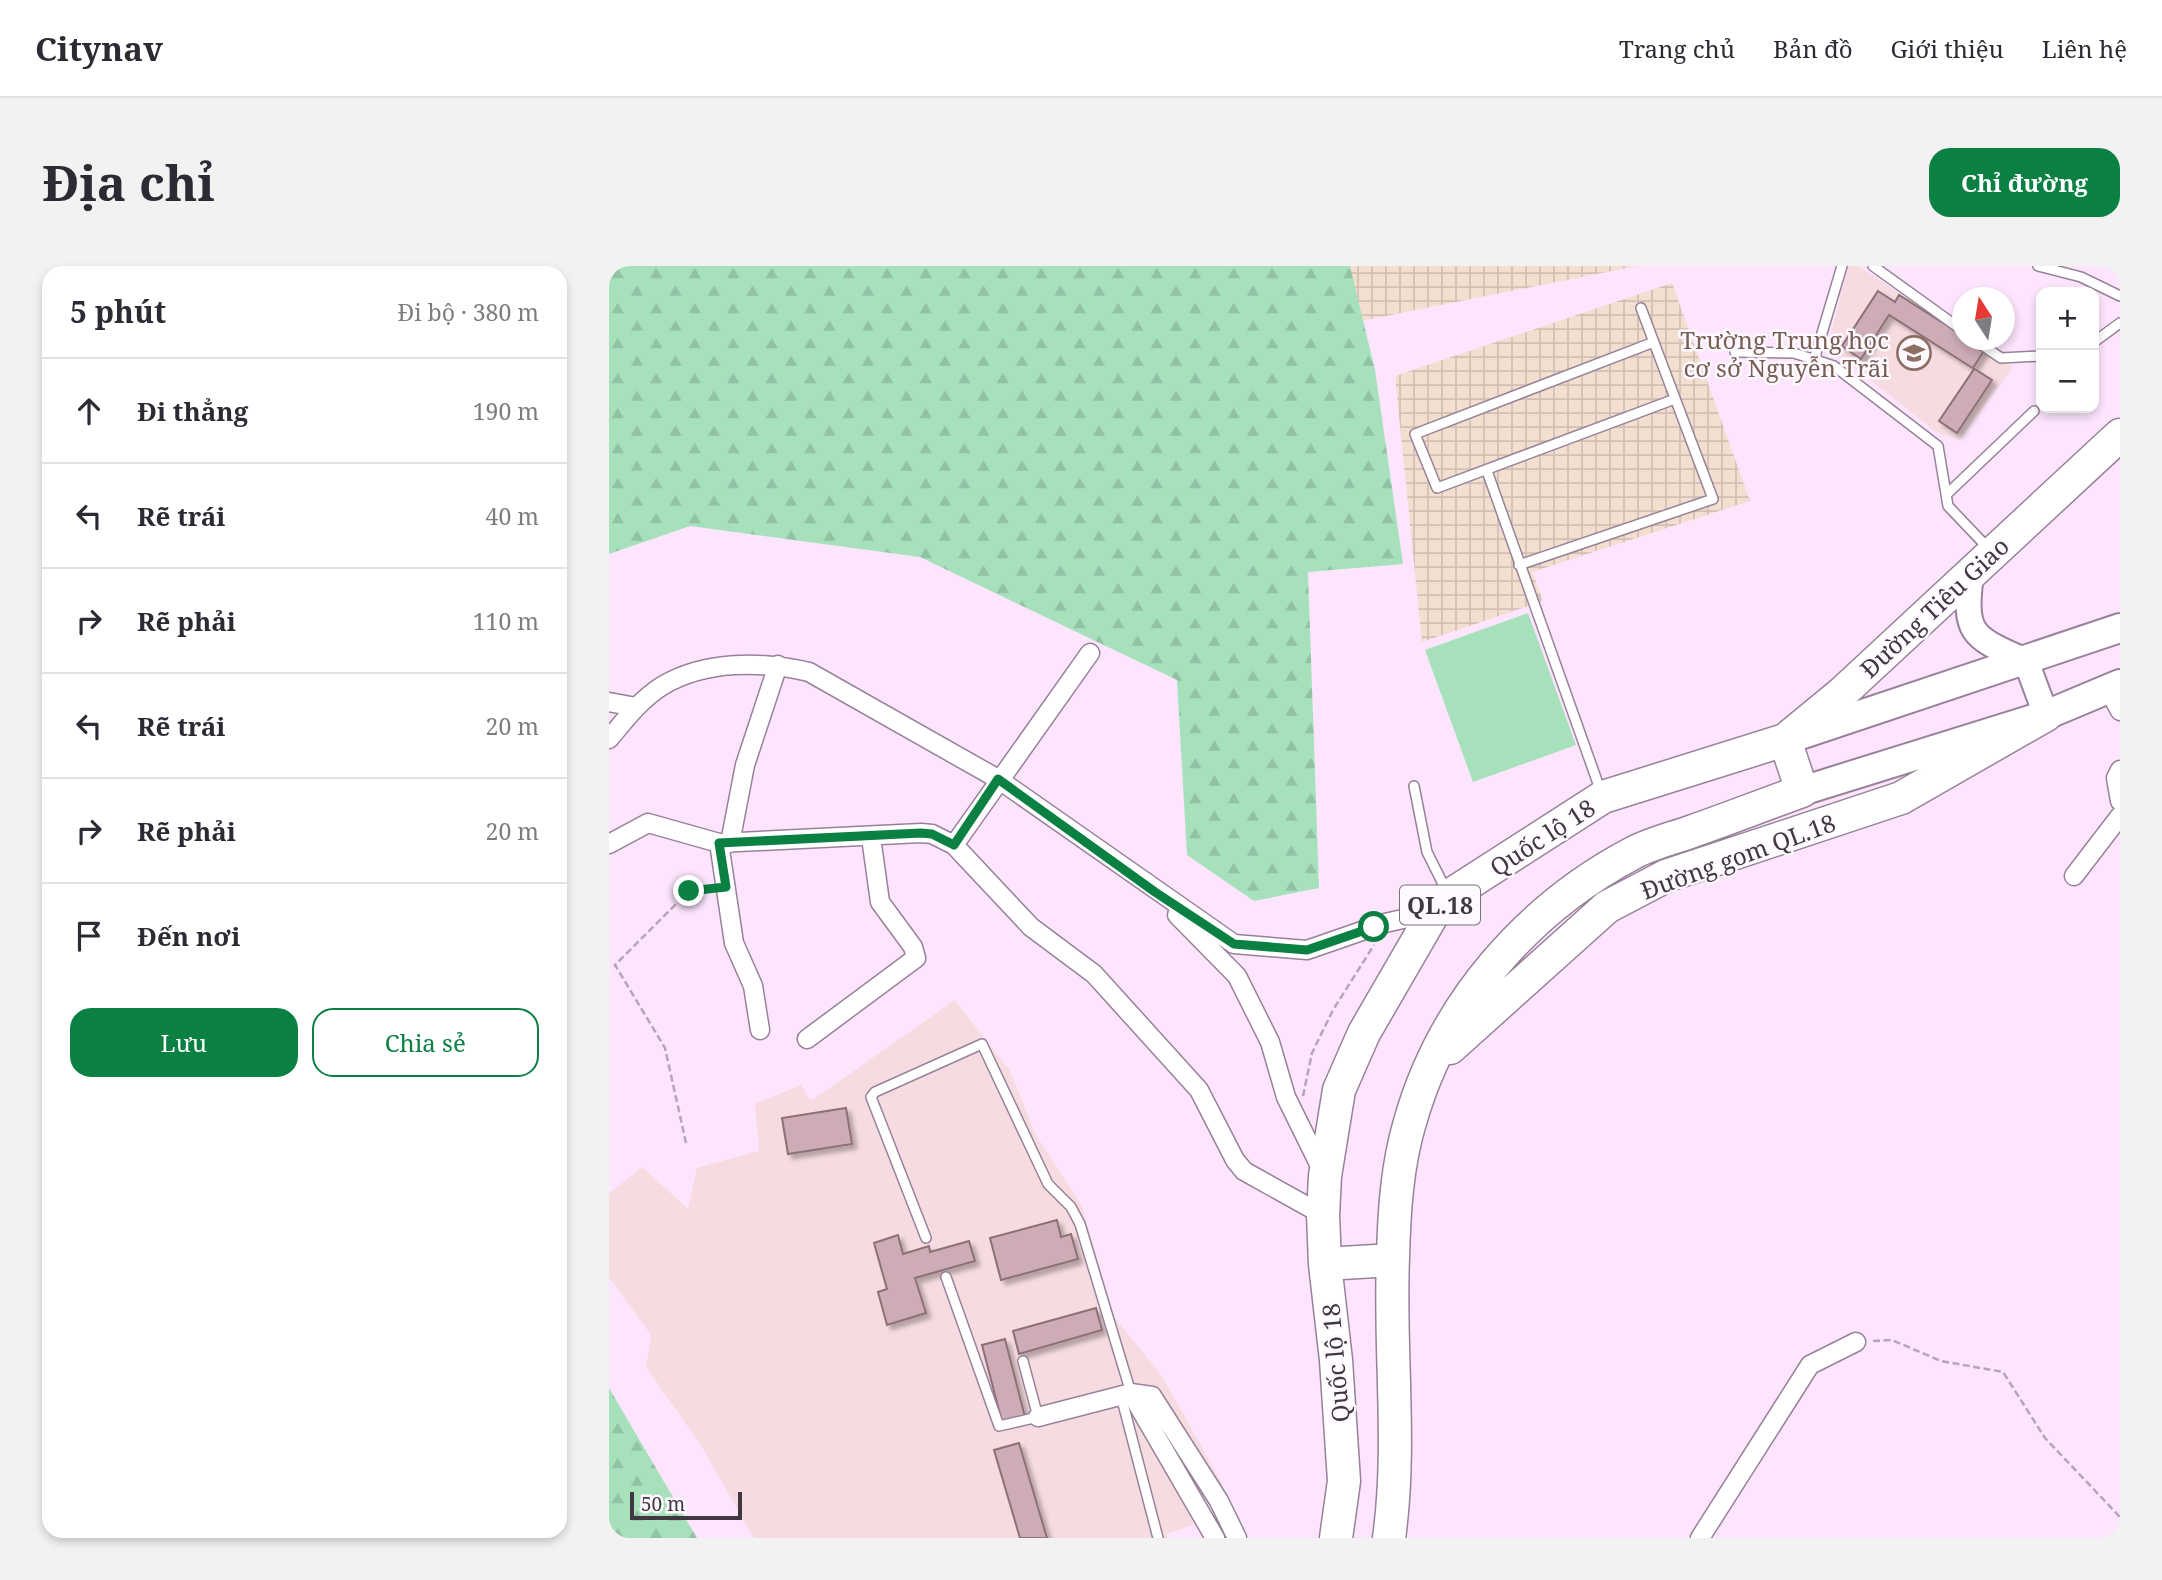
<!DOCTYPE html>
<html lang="vi">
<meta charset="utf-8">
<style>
:root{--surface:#fff;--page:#f2f2f3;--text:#2b2b33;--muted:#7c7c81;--line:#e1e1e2;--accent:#0b8043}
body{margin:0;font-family:"Noto Serif",serif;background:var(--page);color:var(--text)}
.controls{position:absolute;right:21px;top:21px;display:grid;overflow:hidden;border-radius:14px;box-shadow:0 4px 10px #0003}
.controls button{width:63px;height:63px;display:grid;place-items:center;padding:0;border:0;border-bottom:2px solid var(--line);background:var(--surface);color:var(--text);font:35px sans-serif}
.compass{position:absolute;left:1343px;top:21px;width:63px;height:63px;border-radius:50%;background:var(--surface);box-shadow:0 4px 10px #0003;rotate:348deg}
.scale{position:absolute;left:21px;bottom:18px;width:112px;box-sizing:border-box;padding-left:7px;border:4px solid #403741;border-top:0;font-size:19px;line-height:24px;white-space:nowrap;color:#403741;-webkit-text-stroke:5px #fdf9fe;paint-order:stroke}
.stop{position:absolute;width:21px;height:21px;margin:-16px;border:5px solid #0b8043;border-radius:50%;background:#fff}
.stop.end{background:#0b8043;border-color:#fff;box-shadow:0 2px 7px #0008}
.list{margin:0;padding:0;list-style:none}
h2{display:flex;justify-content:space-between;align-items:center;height:91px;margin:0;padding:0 28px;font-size:30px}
h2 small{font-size:23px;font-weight:400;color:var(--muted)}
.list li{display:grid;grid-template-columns:46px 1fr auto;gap:21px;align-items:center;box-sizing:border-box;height:105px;padding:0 28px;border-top:2px solid var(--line)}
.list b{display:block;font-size:26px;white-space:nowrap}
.list em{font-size:23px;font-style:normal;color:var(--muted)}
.actions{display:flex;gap:14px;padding:21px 28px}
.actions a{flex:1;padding:16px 0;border:2px solid var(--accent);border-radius:21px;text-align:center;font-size:24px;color:var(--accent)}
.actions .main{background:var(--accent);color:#fff}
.icon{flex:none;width:38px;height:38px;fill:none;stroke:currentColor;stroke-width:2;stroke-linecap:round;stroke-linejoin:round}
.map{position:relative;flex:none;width:1511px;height:1272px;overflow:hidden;border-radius:21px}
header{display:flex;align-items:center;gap:42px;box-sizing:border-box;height:98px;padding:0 35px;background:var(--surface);border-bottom:2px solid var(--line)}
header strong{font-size:33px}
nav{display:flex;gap:38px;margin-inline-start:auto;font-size:24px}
.intro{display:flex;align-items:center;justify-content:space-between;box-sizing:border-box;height:168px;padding:0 42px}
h1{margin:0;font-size:49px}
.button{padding:18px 32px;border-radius:21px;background:var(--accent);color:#fff;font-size:24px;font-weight:700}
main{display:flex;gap:42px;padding:0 42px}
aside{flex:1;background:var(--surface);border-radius:21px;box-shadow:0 4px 10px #0003}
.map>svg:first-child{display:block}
.industrial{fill:url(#industrial-grid)}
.education{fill:#f6dce0}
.green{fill:#a7e1bc}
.forest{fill:url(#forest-firs)}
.building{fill:#cdacb6;stroke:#8d6f78;stroke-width:2;filter:url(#shadow)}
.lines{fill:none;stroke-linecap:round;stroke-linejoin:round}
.lane-casing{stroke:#978299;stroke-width:12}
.street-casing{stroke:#978299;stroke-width:21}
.secondary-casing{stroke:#978299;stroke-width:28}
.primary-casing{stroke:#978299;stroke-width:32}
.highway-casing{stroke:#978299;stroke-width:35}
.path{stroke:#b6a4b7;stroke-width:2.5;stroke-dasharray:7 3.5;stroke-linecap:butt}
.lane{stroke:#fff;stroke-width:9}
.street{stroke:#fff;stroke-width:18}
.secondary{stroke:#fff;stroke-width:24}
.primary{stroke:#fff;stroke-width:28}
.highway{stroke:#fff;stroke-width:32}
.route{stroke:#0b8043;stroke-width:9}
.labels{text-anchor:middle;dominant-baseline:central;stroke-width:5;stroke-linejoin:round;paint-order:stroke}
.shield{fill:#fdf9fe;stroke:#79717a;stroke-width:2}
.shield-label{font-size:23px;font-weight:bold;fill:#403741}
.education-label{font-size:24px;fill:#785e54;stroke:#fdf9fe;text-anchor:end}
.street-label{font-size:24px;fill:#403741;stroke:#fdf9fe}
</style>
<header>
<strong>Citynav</strong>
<nav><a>Trang chủ</a><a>Bản đồ</a><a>Giới thiệu</a><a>Liên hệ</a></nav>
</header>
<div class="intro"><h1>Địa chỉ</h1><a class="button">Chỉ đường</a></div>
<main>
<aside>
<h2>5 phút<small>Đi bộ · 380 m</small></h2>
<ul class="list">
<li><svg class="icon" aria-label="ahead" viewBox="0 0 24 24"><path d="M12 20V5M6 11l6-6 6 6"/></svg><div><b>Đi thẳng</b></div><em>190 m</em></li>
<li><svg class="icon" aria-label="left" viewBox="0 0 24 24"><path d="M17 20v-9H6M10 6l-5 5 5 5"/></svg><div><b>Rẽ trái</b></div><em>40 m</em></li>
<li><svg class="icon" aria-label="right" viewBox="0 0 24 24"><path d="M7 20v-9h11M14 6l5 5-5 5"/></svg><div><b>Rẽ phải</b></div><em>110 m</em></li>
<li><svg class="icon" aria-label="left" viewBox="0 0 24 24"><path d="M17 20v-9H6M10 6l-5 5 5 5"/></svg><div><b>Rẽ trái</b></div><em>20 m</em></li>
<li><svg class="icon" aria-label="right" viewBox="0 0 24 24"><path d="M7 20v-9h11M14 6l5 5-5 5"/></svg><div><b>Rẽ phải</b></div><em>20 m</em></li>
<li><svg class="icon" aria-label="arrive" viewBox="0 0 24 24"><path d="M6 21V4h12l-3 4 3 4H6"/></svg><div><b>Đến nơi</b></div></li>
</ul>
<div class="actions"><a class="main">Lưu</a><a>Chia sẻ</a></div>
</aside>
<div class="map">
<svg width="1511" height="1272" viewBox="0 0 1511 1272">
<defs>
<pattern id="industrial-grid" width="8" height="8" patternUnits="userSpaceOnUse" patternTransform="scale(1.75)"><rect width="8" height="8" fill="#f3dfd0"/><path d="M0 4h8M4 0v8" fill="none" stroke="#d1c0b4"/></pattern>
<pattern id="forest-firs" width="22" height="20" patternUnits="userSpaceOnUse" patternTransform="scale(1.75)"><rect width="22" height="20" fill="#a7e1bc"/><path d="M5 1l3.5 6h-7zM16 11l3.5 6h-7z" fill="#91c2a3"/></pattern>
<filter id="shadow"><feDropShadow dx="4.5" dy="4.5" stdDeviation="2" flood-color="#0004"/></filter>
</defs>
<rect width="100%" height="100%" fill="#fce5fd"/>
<path class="industrial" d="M741 0H1028L752 55Z
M1063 17 1141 235 923 306 934 335 813 376 786 110Z"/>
<path class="education" d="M1239 0H1249L1353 68V74H1362L1404 101 1350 174 1327 166 1219 80Z
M346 734 401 805 427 869 473 940 505 1051 553 1110 614 1219 582 1239 584 1259 557 1268 558 1272H145L91 1178 37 1101 42 1069 0 1011V928L33 901 79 943 88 902 150 885 146 838 192 819 202 835Z"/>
<path class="green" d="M919 347 967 479 864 516 816 384Z"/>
<path class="forest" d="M0 0H741L766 104 794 298 699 306 710 622 645 635 578 589 568 414 311 291 81 260 0 288Z
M0 1122 88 1272H0Z"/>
<path class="building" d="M1269 25 1286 36 1290 29 1353 69V74H1361L1376 83 1364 102 1383 114 1348 167 1330 155 1365 103 1280 49 1252 93 1233 80Z
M237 842 243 878 179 888 173 852Z
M448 954 452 971 462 968 469 993 392 1014 381 972Z
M289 969 294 988 320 980 321 986 360 975 366 995 306 1012 317 1047 278 1059 269 1026 278 1023 265 977Z
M487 1042 493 1064 410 1088 404 1065Z
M396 1073 416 1151 393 1156 373 1079Z
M410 1177 438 1272H411L385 1184Z"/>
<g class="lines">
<g class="lane-casing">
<path id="lane" d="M1264 0 1353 64
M1429 0 1472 11 1511 30
M1366 74 1392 92 1432 90
M1045 76 806 168 828 222 1066 133
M1485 76 1511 57
M1126 86 1185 87 1225 100 1329 180 1339 240 1380 283
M1205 94 1233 0
M878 205 992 526
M1337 229 1425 145
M910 299 1104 233 1032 42
M805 520 818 586 838 626
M317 972 262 831 266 826 373 778 439 918 462 941 471 958 522 1127
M337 1011 390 1160 429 1151 414 1095
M512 1130 549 1272"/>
</g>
<g class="street-casing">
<path id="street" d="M1500 424 1511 445
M0 436 27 441
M0 473C16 454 31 434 53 420 96 394 153 395 200 406L389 513 625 678 698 684 776 657 825 646
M1511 504 1507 512 1511 535
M110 577 125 677 144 720 151 764
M121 577 136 499 169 399
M0 578 39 557 110 577 312 567 323 568 345 579 422 661 485 708 590 824 626 894 635 905 714 949
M345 579 481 387
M1465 610 1511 550
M568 649 628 710 661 776 677 831 714 906
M198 773 307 692 304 681 271 636 262 571
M522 1127 606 1272
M429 1151 522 1127 543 1130 610 1235 628 1272
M1091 1272 1201 1099 1247 1076"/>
</g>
<g class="secondary-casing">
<path id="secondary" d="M1362 308C1354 370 1364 371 1417 395L1437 449"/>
</g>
<g class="primary-casing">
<path id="primary" d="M1182 472 1511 362
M1193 525 1437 449 1511 418"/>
</g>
<g class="highway-casing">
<path id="highway" d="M841 782 998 641 1057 610 1292 532 1437 449
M716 998 783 994
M727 1272 735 1215 727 1094 716 998 714 949 716 910 730 824 755 767 825 646 840 630 994 531 1176 474 1233 427 1511 169
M780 1272C793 1179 780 1085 784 992 785 947 788 899 801 856 834 739 918 643 1024 587 1043 577 1065 572 1084 565 1121 552 1157 538 1193 525L1176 474"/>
</g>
<path class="path" d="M694 830 703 787 724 744 765 679
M77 877 56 782 6 699 80 625 99 623
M1264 1075 1283 1074 1332 1095 1394 1106 1436 1172 1511 1251"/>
<use href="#lane" class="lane"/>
<use href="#street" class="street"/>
<use href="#secondary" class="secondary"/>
<use href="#primary" class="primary"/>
<use href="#highway" class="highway"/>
</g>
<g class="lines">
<path class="route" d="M80 625 117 621 110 577 312 567 323 568 345 579 389 513 546 626 625 678 698 684 765 661"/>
</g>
<defs>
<g id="school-ring" transform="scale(1.75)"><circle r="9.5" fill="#fdf9fe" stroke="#8d6e63" stroke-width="1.5"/><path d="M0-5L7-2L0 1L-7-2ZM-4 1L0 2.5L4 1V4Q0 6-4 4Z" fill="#8d6e63"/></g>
</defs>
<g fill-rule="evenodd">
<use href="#school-ring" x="1305" y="87"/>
</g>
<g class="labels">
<rect class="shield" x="791" y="619.5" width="80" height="39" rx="5"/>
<g class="shield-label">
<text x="831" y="639">QL.18</text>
</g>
<g class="education-label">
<text x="1280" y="73">Trường Trung học<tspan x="1280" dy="28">cơ sở Nguyễn Trãi</tspan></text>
</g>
<g class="street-label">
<text transform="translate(1325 341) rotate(-43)">Đường Tiêu Giao</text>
<text transform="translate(933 571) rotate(-33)">Quốc lộ 18</text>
<text transform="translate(1129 590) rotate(-20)">Đường gom QL.18</text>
<text transform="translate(726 1097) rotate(-95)">Quốc lộ 18</text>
</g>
</g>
</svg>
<div class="controls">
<button>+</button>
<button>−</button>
</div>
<svg class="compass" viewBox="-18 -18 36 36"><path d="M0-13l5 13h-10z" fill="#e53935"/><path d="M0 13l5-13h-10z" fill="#7c7c81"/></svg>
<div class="scale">50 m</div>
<div class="stop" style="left:765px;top:661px"></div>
<div class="stop end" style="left:80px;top:625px"></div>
</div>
</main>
